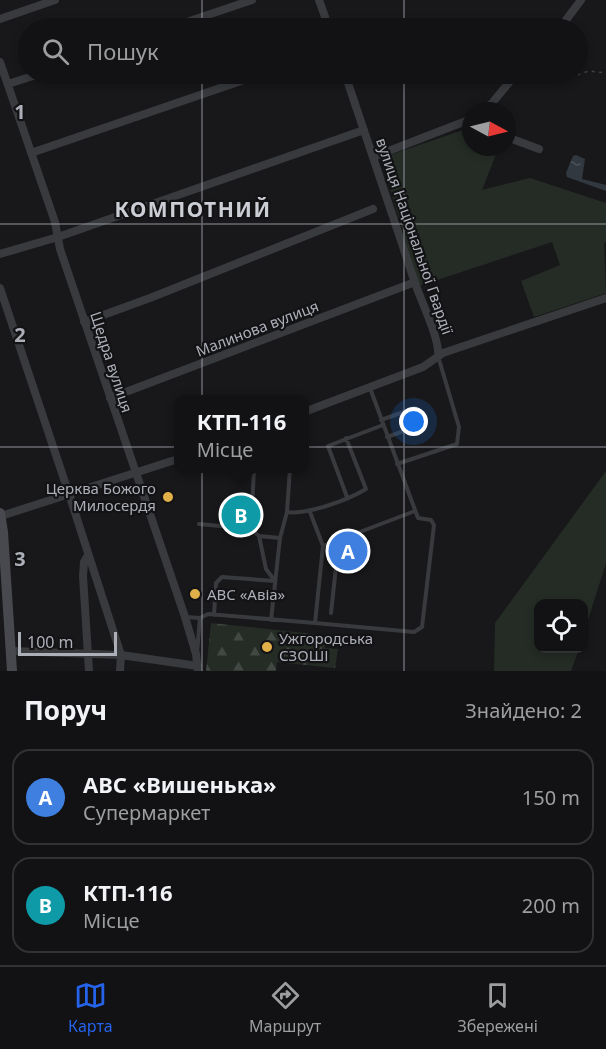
<!DOCTYPE html>
<html lang="uk">
<meta charset="utf-8">
<style>
:root{--surface:#121214;--page:#1f2022;--text:#f1f3f6;--muted:#9c9ea0;--line:#313234;--accent:#2563eb}
body{margin:0;font-family:"Noto Sans",sans-serif;background:var(--page);color:var(--text)}
.controls{position:absolute;right:18px;bottom:18px;display:grid;overflow:hidden;border-radius:12px;box-shadow:0 3px 9px #0003}
.controls button{width:54px;height:54px;display:grid;place-items:center;padding:0;border:0;border-bottom:2px solid var(--line);background:var(--surface);color:var(--text);font:30px sans-serif}
.compass{position:absolute;left:462px;top:102px;width:54px;height:54px;border-radius:50%;background:var(--surface);box-shadow:0 3px 9px #0003;rotate:97deg}
.scale{position:absolute;left:18px;bottom:15px;width:99px;box-sizing:border-box;padding-left:6px;border:3px solid #acafb8;border-top:0;font-size:16px;line-height:21px;white-space:nowrap;color:#acafb8;-webkit-text-stroke:4px #131315;paint-order:stroke}
.you{position:absolute;left:414px;top:422px;width:21px;height:21px;margin:-15px;border:4px solid #fff;border-radius:50%;background:#1a73e8;box-shadow:0 0 0 9px #1a73e833}
.badge{display:grid;place-items:center;width:39px;height:39px;border-radius:50%;background:var(--accent);color:#fff;font-size:20px;font-weight:700}
.pin{position:absolute;translate:-50% -50%;border:3px solid #fff;box-shadow:0 2px 6px #0006}
.popup{position:absolute;left:174px;top:395px;width:135px;height:78px;box-sizing:border-box;display:grid;place-content:center;border-radius:12px;background:var(--surface);filter:drop-shadow(0 2px 4px #0005);font-size:20px;white-space:nowrap;color:var(--muted)}
.popup b{font-size:22px;color:var(--text)}
.popup::after{content:'';position:absolute;left:50%;top:100%;margin-left:-12px;border:12px solid transparent;border-top-color:var(--surface)}
.list{margin:0;padding:0;list-style:none}
h2{display:flex;justify-content:space-between;align-items:center;height:78px;margin:0;padding:0 24px;font-size:26px}
h2 small{font-size:20px;font-weight:400;color:var(--muted)}
.list li{display:grid;grid-template-columns:39px 1fr auto;gap:18px;align-items:center;box-sizing:border-box;height:96px;margin:0 12px 12px;padding:0 12px;border:2px solid var(--line);border-radius:18px}
.list b{display:block;font-size:22px;white-space:nowrap}
.list p{margin:0;font-size:20px;white-space:nowrap;color:var(--muted)}
.list em{font-size:20px;font-style:normal;color:var(--muted)}
.icon{flex:none;width:33px;height:33px;fill:none;stroke:currentColor;stroke-width:2;stroke-linecap:round;stroke-linejoin:round}
.map{position:relative;flex:none;width:606px;height:671px;overflow:hidden}
.search{position:absolute;background:var(--surface);box-shadow:0 3px 9px #0003;left:18px;right:18px;top:18px;height:66px;display:flex;align-items:center;gap:15px;box-sizing:border-box;padding:0 21px;border-radius:33px;color:var(--muted);font-size:22px}
.sheet{height:294px;background:var(--surface)}
nav{display:flex;justify-content:space-around;align-items:center;box-sizing:border-box;height:84px;border-top:2px solid var(--line);background:var(--surface);font-size:16px;color:var(--muted)}
nav a{display:grid;justify-items:center;gap:3px}
nav .on{color:var(--accent)}
.map>svg:first-child{display:block}
.grass{fill:#242c25}
.forest{fill:url(#forest-firs)}
.water{fill:url(#water-ripples)}
.lines{fill:none;stroke-linecap:round;stroke-linejoin:round}
.path{stroke:#3f4145;stroke-width:1.5;stroke-dasharray:3 4.5;stroke-linecap:butt}
.lane{stroke:#393a3e;stroke-width:4}
.street{stroke:#393a3e;stroke-width:8}
.secondary{stroke:#48494e;stroke-width:10}
.grid{fill:none;stroke:#acafb8;stroke-width:1.5;stroke-opacity:0.55}
.poi-dot{fill:#e1b049;stroke:#131315;stroke-width:2}
.labels{text-anchor:middle;dominant-baseline:central;stroke-width:4.5;stroke-linejoin:round;paint-order:stroke}
.street-label{font-size:15px;fill:#acafb8;stroke:#131315}
.poi-label{font-size:15px;fill:#acafb8;stroke:#131315;text-anchor:start}
.district-label{font-size:21px;font-weight:bold;letter-spacing:1.5px;fill:#ccced5;stroke:#131315}
.grid-label{font-size:20px;text-anchor:middle;font-weight:bold;fill:#acafb8;stroke:#131315;stroke-width:4.5;stroke-linejoin:round;paint-order:stroke}
</style>
<div class="map">
<svg width="606" height="671" viewBox="0 0 606 671">
<defs>
<pattern id="forest-firs" width="22" height="20" patternUnits="userSpaceOnUse" patternTransform="scale(1.5)"><rect width="22" height="20" fill="#242c25"/><path d="M5 1l3.5 6h-7zM16 11l3.5 6h-7z" fill="#414843"/></pattern>
<pattern id="water-ripples" width="26" height="14" patternUnits="userSpaceOnUse" patternTransform="scale(1.5)"><rect width="26" height="14" fill="#31383f"/><path d="M2 4q2-2 4 0t4 0M15 11q2-2 4 0t4 0" fill="none" stroke="#4c5259"/></pattern>
</defs>
<rect width="100%" height="100%" fill="#18181a"/>
<path class="grass" d="M469 128 471 129V147H499L482 190 530 178 606 203V242L604 243 606 293 534 317 521 281 560 265 552 242 419 286 381 158Z
M606 471V563L584 633V604H538V648L579 649 571 671H494L495 623Z"/>
<path class="forest" d="M211 623 323 635 325 648 338 649 335 668 277 662 276 671H206Z"/>
<path class="water" d="M576 155 585 159 582 179 606 185V191L567 177 566 173 573 156Z"/>
<g class="lines">
<path class="path" d="M533 75 568 78 589 71 606 73"/>
<path class="lane" d="M381 420 415 408 418 410 423 423 421 425 387 437
M397 464 457 444 459 427 438 356
M243 468 254 469
M347 497 328 446 383 425
M287 512C307 515 348 500 366 489L346 438
M310 512 323 546 315 623 414 632 422 627 434 525 431 520 418 518 370 388
M199 524 251 529 259 536 280 538 287 512 290 468
M251 529 254 469
M259 536 266 569 275 581
M323 546 415 511
M331 613 338 548 336 542
M214 615 216 583 222 577 275 581
M186 617 200 618
M271 620 280 538
M197 653 200 618 208 614 315 623"/>
<path class="street" d="M319 0 329 28
M0 19 55 0
M169 28 252 0
M398 28H407
M560 28 581 0
M0 62 55 222 60 249 185 617 196 654 198 671
M345 74C368 143 392 213 415 283 421 301 440 339 438 356
M8 84 39 74
M482 111 492 103 512 79 527 74
M507 137 539 149
M31 153 261 74
M373 157 466 121 471 124
M0 254 58 237 364 130
M0 288 69 494 121 655 120 671
M84 322 150 298 373 209
M110 398 415 282
M304 412 423 367 443 353 606 298
M1 516 178 459
M88 555 84 562 83 576 89 671
M11 651 121 655 198 666"/>
<path class="secondary" d="M0 513 3 532 12 671"/>
</g>
<path class="grid" d="M202 0V28M404 0V28M202 74V671M404 74V671M0 224H606M0 447H606"/>
<g class="poi-dot">
<circle cx="168" cy="497" r="6"/>
<circle cx="195" cy="594" r="6"/>
<circle cx="267" cy="647" r="6"/>
</g>
<g class="labels">
<g class="street-label">
<text transform="translate(415 236) rotate(71)">вулиця Національної Гвардії</text>
<text transform="translate(257 328) rotate(-21)">Малинова вулиця</text>
<text transform="translate(112 362) rotate(72)">Щедра вулиця</text>
</g>
<g class="poi-label">
<text x="156" y="488" text-anchor="end">Церква Божого<tspan x="156" dy="17">Милосердя</tspan></text>
<text x="207" y="594">ABC «Авіа»</text>
<text x="279" y="638">Ужгородська<tspan x="279" dy="17">СЗОШІ</tspan></text>
</g>
<g class="district-label">
<text x="193" y="209">КОМПОТНИЙ</text>
</g>
</g>
<g class="grid-label">
<text x="20" y="119">1</text>
<text x="20" y="342">2</text>
<text x="20" y="566">3</text>
</g>
</svg>
<div class="controls">
<button><svg class="icon" aria-label="locate" viewBox="0 0 24 24"><circle cx="12" cy="12" r="6"/><path d="M12 2v4M12 18v4M2 12h4M18 12h4"/></svg></button>
</div>
<svg class="compass" viewBox="-18 -18 36 36"><path d="M0-13l5 13h-10z" fill="#e53935"/><path d="M0 13l5-13h-10z" fill="#9c9ea0"/></svg>
<div class="scale">100 m</div>
<div class="you"></div>
<div class="pin badge" style="left:348px;top:551px;background:#3f7fe0">A</div>
<div class="pin badge" style="left:241px;top:515px;background:#0f9aa8">B</div>
<div class="popup"><b>КТП-116</b>Місце</div>
<div class="search"><svg class="icon" aria-label="search" viewBox="0 0 24 24"><circle cx="10" cy="10" r="6"/><path d="M15 15l6 6"/></svg>Пошук</div>
</div>
<section class="sheet">
<h2>Поруч<small>Знайдено: 2</small></h2>
<ul class="list">
<li><span class="badge" style="background:#3f7fe0">A</span><div><b>ABC «Вишенька»</b><p>Супермаркет</p></div><em>150 m</em></li>
<li><span class="badge" style="background:#0f9aa8">B</span><div><b>КТП-116</b><p>Місце</p></div><em>200 m</em></li>
</ul>
</section>
<nav>
<a class="on"><svg class="icon" aria-label="map" viewBox="0 0 24 24"><path d="M3 6l6-2 6 2 6-2v14l-6 2-6-2-6 2zM9 4v14M15 6v14"/></svg>Карта</a>
<a><svg class="icon" aria-label="directions" viewBox="0 0 24 24"><path d="M12 3l9 9-9 9-9-9zM9 14v-3h6M13 9l2 2-2 2"/></svg>Маршрут</a>
<a><svg class="icon" aria-label="saved" viewBox="0 0 24 24"><path d="M7 4h10v16l-5-4-5 4z"/></svg>Збережені</a>
</nav>
